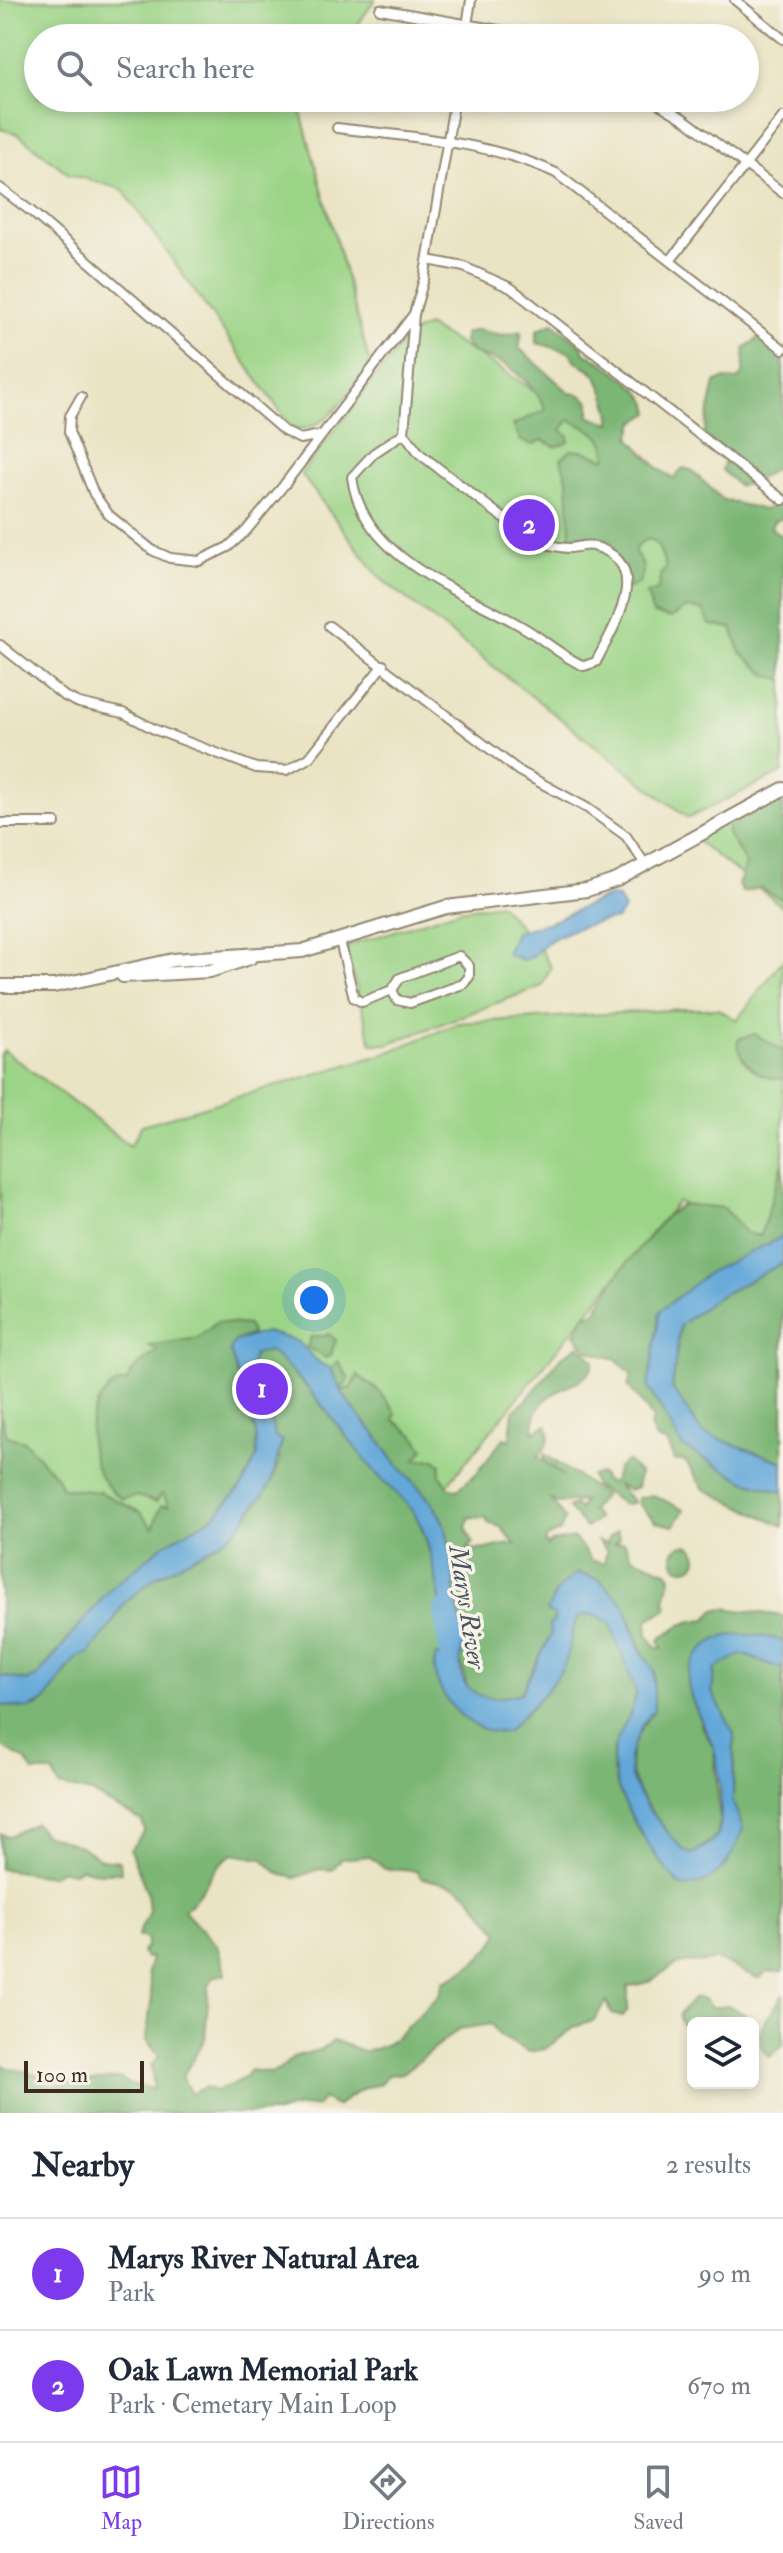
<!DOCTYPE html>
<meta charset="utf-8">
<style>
:root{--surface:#fff;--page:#f2f2f3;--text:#1f2937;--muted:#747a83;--line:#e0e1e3;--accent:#7c3aed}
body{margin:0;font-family:"IM FELL Double Pica",serif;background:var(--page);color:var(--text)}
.controls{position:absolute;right:24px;bottom:24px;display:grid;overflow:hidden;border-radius:12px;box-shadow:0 4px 12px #0003}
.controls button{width:72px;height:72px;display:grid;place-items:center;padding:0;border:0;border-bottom:2px solid var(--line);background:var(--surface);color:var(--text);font:40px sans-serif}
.scale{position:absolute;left:24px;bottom:20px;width:120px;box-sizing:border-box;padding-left:8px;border:4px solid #3b2a1e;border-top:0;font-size:22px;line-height:28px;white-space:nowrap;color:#3b2a1e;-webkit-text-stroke:6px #f7f3e8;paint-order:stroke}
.you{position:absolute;left:314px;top:1300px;width:28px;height:28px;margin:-20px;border:6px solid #fff;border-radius:50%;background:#1a73e8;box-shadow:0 0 0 12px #1a73e833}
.badge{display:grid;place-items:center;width:52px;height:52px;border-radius:50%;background:var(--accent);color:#fff;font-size:26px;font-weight:700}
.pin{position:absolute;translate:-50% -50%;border:4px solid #fff;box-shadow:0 2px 8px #0006}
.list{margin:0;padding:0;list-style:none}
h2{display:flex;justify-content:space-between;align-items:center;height:104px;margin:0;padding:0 32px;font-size:34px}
h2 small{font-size:26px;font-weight:400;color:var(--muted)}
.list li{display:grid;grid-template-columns:52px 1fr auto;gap:24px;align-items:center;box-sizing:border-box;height:112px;padding:0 32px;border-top:2px solid var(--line)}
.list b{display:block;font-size:30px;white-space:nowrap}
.list p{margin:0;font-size:26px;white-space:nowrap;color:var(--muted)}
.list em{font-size:26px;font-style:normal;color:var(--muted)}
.icon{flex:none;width:44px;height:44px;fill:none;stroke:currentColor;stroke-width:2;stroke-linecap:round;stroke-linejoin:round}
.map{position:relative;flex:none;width:783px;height:2113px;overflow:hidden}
.search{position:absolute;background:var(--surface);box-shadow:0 4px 12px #0003;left:24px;right:24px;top:24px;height:88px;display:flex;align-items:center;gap:20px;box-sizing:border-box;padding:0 28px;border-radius:44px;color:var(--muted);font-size:30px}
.sheet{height:328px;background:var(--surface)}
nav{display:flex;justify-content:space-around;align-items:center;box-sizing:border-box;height:112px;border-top:2px solid var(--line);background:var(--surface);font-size:22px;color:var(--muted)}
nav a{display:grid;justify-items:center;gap:4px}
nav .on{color:var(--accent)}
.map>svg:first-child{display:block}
.green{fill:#9bd487;stroke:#6b7f52;stroke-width:2}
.forest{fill:#7cb674;stroke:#5c7049;stroke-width:2;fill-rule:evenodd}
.water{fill:#63a8d9;stroke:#4f697c;stroke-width:2}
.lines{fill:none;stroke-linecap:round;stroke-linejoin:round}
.river{stroke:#63a8d9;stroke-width:14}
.street-casing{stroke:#928772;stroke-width:12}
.secondary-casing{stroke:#928772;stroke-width:16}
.street{stroke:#fff;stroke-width:8}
.secondary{stroke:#fff;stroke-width:12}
.labels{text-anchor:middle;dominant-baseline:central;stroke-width:7;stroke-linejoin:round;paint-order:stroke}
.water-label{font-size:26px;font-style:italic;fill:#49565f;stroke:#f7f3e8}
</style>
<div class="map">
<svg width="783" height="2113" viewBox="0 0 783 2113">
<rect width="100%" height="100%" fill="#f7f3e8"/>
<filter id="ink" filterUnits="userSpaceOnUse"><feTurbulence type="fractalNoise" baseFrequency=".0125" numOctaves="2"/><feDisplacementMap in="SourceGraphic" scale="16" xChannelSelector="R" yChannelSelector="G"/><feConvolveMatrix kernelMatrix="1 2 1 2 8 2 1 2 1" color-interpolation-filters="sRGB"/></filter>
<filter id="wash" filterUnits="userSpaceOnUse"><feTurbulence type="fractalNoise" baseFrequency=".006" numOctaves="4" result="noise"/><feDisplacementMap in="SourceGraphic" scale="32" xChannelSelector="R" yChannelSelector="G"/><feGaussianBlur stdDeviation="1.8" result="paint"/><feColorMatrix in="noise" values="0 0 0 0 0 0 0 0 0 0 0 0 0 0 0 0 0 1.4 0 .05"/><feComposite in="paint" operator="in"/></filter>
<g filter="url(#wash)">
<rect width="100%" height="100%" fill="#eae4c5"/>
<path class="green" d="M0 0H375L348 38H38V98H297L370 364C349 390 329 434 292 428L122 189 69 174 18 134 0 129Z
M427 326C560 399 665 483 783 576V772L688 818 380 578 301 474 408 335Z
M726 823 783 870V907L693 838Z
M500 904 539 947 551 967 542 986 388 1044H372L346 950 348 946 459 910Z
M783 960V1227L748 1253 678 1201 281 1689 0 1462V1055L4 1050 130 1146 142 1125 384 1054 459 1023 686 1009H718L737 1020Z"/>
<path class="forest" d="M553 323 582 345 584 353C602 361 651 391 650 413L635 422 630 438 659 469 674 479 683 468 691 470 723 500 764 510 777 504 783 505V518L774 521 771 528 783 537V680L767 675 740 652 732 628 710 625 703 610 686 608 671 618 653 614 647 594 659 589 660 575 666 568C661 551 654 524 634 551 643 562 647 571 638 584L629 588 620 581 613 549 571 537 568 483 561 459 571 450 584 451 606 459C608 433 588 430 570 420L561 430 569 436V442L556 447 542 440 533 445 521 441 513 425 545 410C542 394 517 371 502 363 488 356 474 358 464 342V334L476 330 503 335 522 331 519 348 570 393 579 394 590 402V417L611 423C613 413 601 381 594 373 586 364 576 366 570 352L537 343V330Z
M758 338 771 342 783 357V464L754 482 738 486 722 470 725 459 704 435 715 383 723 379 737 380 743 374 745 348Z
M783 802V900L760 888 742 892 738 885 746 864 728 834V826L755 810Z
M755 1034 783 1051V1078C762 1082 736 1061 738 1039Z
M783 1163V1242L660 1311 648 1387 745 1481 783 1492V1526L704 1489 685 1461 674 1460 667 1443 656 1439 650 1426 654 1420 628 1385 632 1374 616 1359 588 1351 575 1334 584 1316 595 1312 621 1270 666 1216 683 1204 724 1208 746 1233 760 1236Z
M783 1263V1462L702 1433 672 1388 680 1325 719 1296Z
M217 1322 248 1325 252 1334 235 1341 230 1351 256 1433 257 1456 242 1486 216 1515 165 1544 111 1588 37 1677 28 1681 0 1676V1414L7 1436 24 1441 57 1477 62 1488 100 1492 140 1512 153 1528 161 1506H168L163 1493 156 1502 137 1496 122 1499C90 1479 80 1428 101 1398 107 1390 117 1381 127 1382L133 1370 158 1350 149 1346 198 1338Z
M329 1334 336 1340 331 1354 326 1358 307 1347 311 1337Z
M579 1345 594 1361C587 1395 534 1379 533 1432L547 1425C553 1439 547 1446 538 1457L564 1477 544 1461V1454L604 1495 591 1510 598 1519 586 1528 568 1508 574 1505 579 1509 584 1501 558 1503 551 1500 565 1519 560 1531 545 1539 547 1546 552 1542 574 1538 592 1561 604 1563 607 1551 598 1541 608 1544V1538L617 1531 619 1539 614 1544 624 1542 632 1557 667 1571 671 1576 665 1600 667 1609 647 1620 648 1636 657 1648H662L659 1640C674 1627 688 1620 707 1619L715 1610 723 1608 783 1616V1641L716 1638 701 1725 714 1748 720 1822 717 1836 692 1854C675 1848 669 1833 658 1820 625 1780 619 1753 654 1710L647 1662 624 1604 554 1615 551 1635 521 1693C499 1699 487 1703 468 1690L459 1656 466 1634C453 1619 454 1553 445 1527 435 1500 415 1485 397 1464 388 1455 383 1443 375 1434 356 1413 341 1396 331 1368L338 1361 349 1379 342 1387 344 1390 352 1387 358 1375 381 1393 396 1413 394 1420 415 1436 424 1449 415 1460 435 1459 441 1464 440 1475 449 1487 457 1490 476 1474 504 1438 510 1440 513 1411 526 1401 560 1358ZM470 1517 487 1518 488 1523 501 1527 515 1544C499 1543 485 1554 467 1548L473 1543 466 1527Z
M259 1351H270C313 1388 341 1432 378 1475 393 1492 412 1504 421 1526 433 1554 448 1629 444 1657L436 1656C425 1688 475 1740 508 1731 528 1710 553 1688 565 1662 571 1650 570 1623 581 1616 590 1611 602 1619 611 1622 615 1647 636 1670 636 1696 636 1717 618 1733 613 1753 606 1788 657 1861 680 1886L703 1883 728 1864 736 1814 733 1802 734 1734 712 1692 715 1669 741 1654 783 1669V1971L768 1972 758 1978 716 1959C704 1965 696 1961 683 1963 662 1968 657 1984 628 1986V2009L623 2017 612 2014 607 2001 593 2021 575 2027 545 2049 528 2052 499 2035 491 2024 459 2029 403 2073 388 2075 380 2084 364 2088 336 2106 323 2099 318 2106 292 2108 277 2113H0V2064C18 2075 35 2065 47 2086L121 2078 130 2085 154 2089 151 2066 159 2056 146 2039 152 1997 148 1971 151 1957 146 1958 142 1952 147 1946 146 1938 138 1936 149 1911 147 1892 130 1850 145 1830 142 1821 91 1793 59 1786 52 1772H33L25 1760 0 1746V1705L18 1708 37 1707 45 1701 76 1658 89 1653 109 1628 124 1603 156 1577 216 1545 237 1529 271 1484 280 1461 266 1401 250 1367 252 1358ZM232 1854 263 1859 279 1874 295 1878 319 1869 332 1870 341 1859 369 1856 385 1869 417 1871 421 1878 455 1886 469 1895 499 1932C491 1953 463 1974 443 1981L439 1995 406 2028 388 2044 365 2052 333 2040 323 2049 293 2057 279 2070 270 2073 250 2070C241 2084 230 2084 216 2091L205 2087 191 2094 182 2077 205 2039 209 1985 213 1977 226 1973 217 1946 184 1910C205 1894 209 1869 232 1854Z
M627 1461 639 1473 637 1487 629 1490 616 1484 634 1502 625 1505 595 1486 591 1476 601 1474 606 1482 612 1483 618 1468Z
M653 1495 684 1510 674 1526 656 1522 638 1503V1498Z
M673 1557a12 12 0 1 1 24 0a12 12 0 1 1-24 0Z
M35 1823 44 1834 80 1846 101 1859 120 1861 121 1872 100 1873 81 1868 73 1873 62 1869 51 1876 0 1869V1834L10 1836Z
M783 1994V2045L770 2057C745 2034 772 2017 783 1994Z
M694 1998 704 1999 711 2008 728 2005 747 2016 743 2023H693V2033C683 2030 680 2024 679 2014Z"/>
<path class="water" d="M606 897 618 898 624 910 617 919C592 922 547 934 533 957L523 960 506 954 515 932 550 922Z
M783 1231V1263L719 1296 680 1325 672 1388 702 1433 783 1462V1492L745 1481 683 1447 648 1387 660 1311 709 1272 780 1238Z
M266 1332C276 1336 290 1336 299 1343 311 1353 314 1363 331 1368 341 1396 356 1413 375 1434 383 1443 388 1455 397 1464 415 1485 435 1500 445 1527 454 1553 454 1620 467 1634 449 1684 470 1708 521 1693L551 1635 549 1624 554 1622V1615L547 1611 557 1590 577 1573 600 1580 624 1604 639 1647 654 1670V1710L642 1725 629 1757 631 1778 647 1808 684 1851 692 1854C700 1849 712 1844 717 1836 725 1820 719 1767 714 1750 707 1727 691 1708 688 1682 687 1671 692 1663 698 1654 719 1628 754 1633 783 1641V1669L741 1654 715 1669 712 1692 734 1734 733 1802 743 1829C734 1857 714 1889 680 1886 657 1860 609 1792 613 1757 615 1733 634 1717 636 1693L610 1622C602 1619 590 1611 581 1616 570 1623 571 1650 565 1663 552 1689 527 1710 508 1731 474 1741 425 1689 436 1655L444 1657C448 1630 433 1553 421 1526 412 1504 393 1492 378 1475 341 1433 313 1386 270 1351L254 1354 250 1367 266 1401 275 1437 282 1441 271 1484 237 1529 216 1545 156 1577 124 1603 109 1628 89 1653 76 1658 45 1701 28 1709 0 1705V1676L28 1681 37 1677 111 1588 165 1544 216 1515 242 1486 257 1456 256 1433 230 1351 235 1341Z"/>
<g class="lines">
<path class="river" d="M441 1608 448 1667"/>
</g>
</g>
<g filter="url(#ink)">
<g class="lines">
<g class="street-casing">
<path id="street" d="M735 0 783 39
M380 9 544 38
M465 38 471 0
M649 98 684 119 783 193
M337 128C411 137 488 141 556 173L783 349
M0 188 32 212 284 431 300 439 321 435
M428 260 464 267 511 288 783 500
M670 261 783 117
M81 397 70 416 69 432 94 494 109 515 152 550 170 558 199 561 228 547 246 531 284 485 414 314 424 279 455 98
M404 433 374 453 352 477C362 558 459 590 521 626 543 638 560 656 584 666L596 662C613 628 656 563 593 546 585 544 577 548 569 548 556 548 544 543 532 540L420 454 404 433 414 314
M329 626 519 771 587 808 626 836 645 864
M0 645 64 696 79 703 123 713 156 730 256 768 287 770 309 758 383 665
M0 823H55
M340 941 354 998 362 1002 392 990 400 978 459 956 469 966V977L463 984 410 1003 397 1000 392 990"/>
</g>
<g class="secondary-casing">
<path id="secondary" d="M123 976 210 971 250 958
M0 986H54L173 960 302 951 446 907 587 890 617 880 783 789"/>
</g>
<use href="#street" class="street"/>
<use href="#secondary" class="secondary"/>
</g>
</g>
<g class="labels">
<g class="water-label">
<text transform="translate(467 1607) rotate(81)">Marys River</text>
</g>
</g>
</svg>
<div class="controls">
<button><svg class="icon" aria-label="layers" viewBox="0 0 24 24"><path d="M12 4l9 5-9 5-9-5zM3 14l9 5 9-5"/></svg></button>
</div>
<div class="scale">100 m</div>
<div class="you"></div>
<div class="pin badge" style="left:262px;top:1389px">1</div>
<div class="pin badge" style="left:529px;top:525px">2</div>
<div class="search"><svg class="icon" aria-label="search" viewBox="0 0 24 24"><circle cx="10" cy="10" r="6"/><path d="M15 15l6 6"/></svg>Search here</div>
</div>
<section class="sheet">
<h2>Nearby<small>2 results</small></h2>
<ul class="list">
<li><span class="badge">1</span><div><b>Marys River Natural Area</b><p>Park</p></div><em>90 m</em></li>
<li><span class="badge">2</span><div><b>Oak Lawn Memorial Park</b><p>Park · Cemetary Main Loop</p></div><em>670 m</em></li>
</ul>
</section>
<nav>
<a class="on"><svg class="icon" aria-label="map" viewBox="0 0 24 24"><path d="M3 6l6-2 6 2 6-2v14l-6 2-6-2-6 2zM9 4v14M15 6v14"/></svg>Map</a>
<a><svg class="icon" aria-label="directions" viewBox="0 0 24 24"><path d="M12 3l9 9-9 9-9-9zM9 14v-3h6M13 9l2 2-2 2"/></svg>Directions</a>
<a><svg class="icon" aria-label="saved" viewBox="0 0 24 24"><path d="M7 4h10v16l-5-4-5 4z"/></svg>Saved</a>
</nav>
